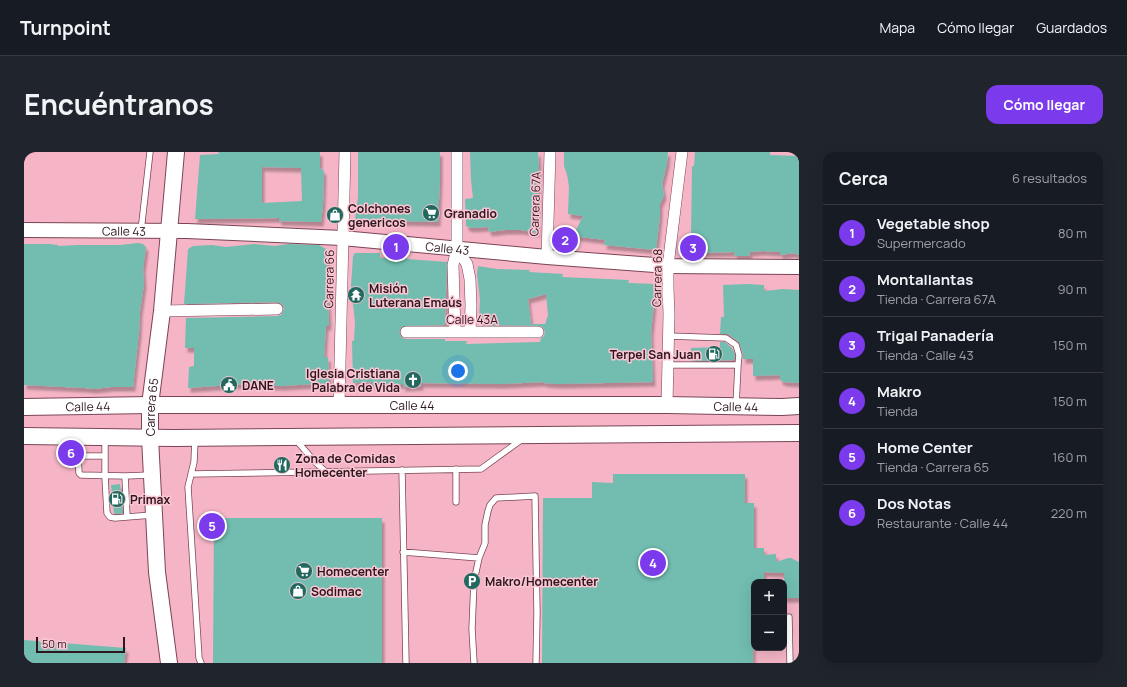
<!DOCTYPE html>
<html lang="es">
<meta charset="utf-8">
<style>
:root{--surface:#171b24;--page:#20242c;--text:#f1f3f6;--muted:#9ea1a6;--line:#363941;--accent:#7c3aed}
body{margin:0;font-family:Manrope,sans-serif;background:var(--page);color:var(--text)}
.controls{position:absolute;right:12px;bottom:12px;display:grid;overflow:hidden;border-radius:8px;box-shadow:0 4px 16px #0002}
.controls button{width:36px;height:36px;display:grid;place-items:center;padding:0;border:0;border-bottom:1px solid var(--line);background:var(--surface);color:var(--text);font:20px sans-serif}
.scale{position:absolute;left:12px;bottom:10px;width:89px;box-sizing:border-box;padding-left:4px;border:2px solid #2d161d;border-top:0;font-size:11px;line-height:14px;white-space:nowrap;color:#2d161d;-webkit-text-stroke:3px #fbc6d3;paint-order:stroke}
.you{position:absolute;left:434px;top:219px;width:14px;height:14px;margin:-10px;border:3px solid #fff;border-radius:50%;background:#1a73e8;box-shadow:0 0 0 6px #1a73e833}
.badge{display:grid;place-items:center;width:26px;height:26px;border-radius:50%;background:var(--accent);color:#fff;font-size:13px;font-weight:700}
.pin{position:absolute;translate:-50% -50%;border:2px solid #fff;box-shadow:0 1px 4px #0006}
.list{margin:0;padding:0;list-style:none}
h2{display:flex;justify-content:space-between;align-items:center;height:52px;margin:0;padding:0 16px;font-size:17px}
h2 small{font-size:13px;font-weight:400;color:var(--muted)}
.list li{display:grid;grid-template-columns:26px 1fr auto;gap:12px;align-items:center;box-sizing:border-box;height:56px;padding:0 16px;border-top:1px solid var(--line)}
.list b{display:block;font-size:15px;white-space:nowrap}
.list p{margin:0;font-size:13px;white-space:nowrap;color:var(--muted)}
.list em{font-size:13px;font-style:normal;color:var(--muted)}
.map{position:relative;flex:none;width:775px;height:511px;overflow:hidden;border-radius:12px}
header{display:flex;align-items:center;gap:24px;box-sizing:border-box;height:56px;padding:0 20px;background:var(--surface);border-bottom:1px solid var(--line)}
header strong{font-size:19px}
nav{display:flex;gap:22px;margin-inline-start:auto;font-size:14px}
.intro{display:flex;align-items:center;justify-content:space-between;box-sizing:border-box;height:96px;padding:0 24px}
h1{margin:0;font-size:28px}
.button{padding:10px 18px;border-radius:12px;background:var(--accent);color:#fff;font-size:14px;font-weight:700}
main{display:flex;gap:24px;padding:0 24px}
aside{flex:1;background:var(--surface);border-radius:12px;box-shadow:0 4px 16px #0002}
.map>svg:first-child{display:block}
.building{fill:#72bdb0;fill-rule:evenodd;filter:url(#shadow)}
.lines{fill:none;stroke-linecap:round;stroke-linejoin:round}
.service-casing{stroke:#7b4555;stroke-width:7}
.minor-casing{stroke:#7b4555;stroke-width:12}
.tertiary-casing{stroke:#7b4555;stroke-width:16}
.secondary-casing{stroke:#7b4555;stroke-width:18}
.service{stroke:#fff;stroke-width:5.5}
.minor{stroke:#fff;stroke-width:11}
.tertiary{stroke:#fff;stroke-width:14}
.secondary{stroke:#fff;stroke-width:16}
.labels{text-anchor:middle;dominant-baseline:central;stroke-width:3;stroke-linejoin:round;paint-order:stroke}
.street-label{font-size:12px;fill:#2d161d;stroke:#fbc6d3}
.poi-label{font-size:12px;font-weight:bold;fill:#2d161d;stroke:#fbc6d3;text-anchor:start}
</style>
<header>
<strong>Turnpoint</strong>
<nav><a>Mapa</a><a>Cómo llegar</a><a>Guardados</a></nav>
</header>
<div class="intro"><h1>Encuéntranos</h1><a class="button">Cómo llegar</a></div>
<main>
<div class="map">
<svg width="775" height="511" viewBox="0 0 775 511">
<defs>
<filter id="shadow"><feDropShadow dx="2.5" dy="4.5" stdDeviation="1" flood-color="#0004"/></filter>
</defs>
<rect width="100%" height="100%" fill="#f5b5c6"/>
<path class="building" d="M194 0H296V16L300 19 299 52 297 70 255 69V66L171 67 176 3 195 2ZM238 15 277 16 278 49 238 51Z
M334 0H416V26L414 70 363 69 331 67 334 45Z
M446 0H514L515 16 513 81 497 78H481L465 80 464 75 447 76 442 74 441 47 449 46 447 28Z
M540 0H644L643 11 638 32 640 43 636 52V63L632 98 580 93 581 88 549 84 559 64 544 62 545 35 543 22 540 14Z
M671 0H746V3L775 4V103L769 101 756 103V100L739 99 726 100 725 104H711L710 100 670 101 666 99 662 84H667L668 14H670Z
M114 91 119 92 122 95 119 117 120 132 116 159 115 180 109 235H87L70 237 61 236 0 233V92H25L34 93V94L54 93H96Z
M230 92 251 94 265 92 295 93 304 98 303 122 305 174H302L300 205H304L305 231 258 234 220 232 164 236 165 215 170 214V196H161L162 166 253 164 257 163 260 157 259 153 256 151 253 150 160 152 164 97 169 94 188 93 202 95Z
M331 101H356V106L383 105V107L423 110 421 173 379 174 376 177 375 180 378 186 382 187H421V189H443L442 192 516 190 517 186 520 184 521 180 520 177 517 174 457 173 455 167 456 148 453 122 454 114 473 117 506 118 505 120 539 122 538 125 605 128 604 131 632 132 627 181 629 230 533 232 520 231V230L478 232 397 231V234L379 235V232L348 233V230L329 231 328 189H330L331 170 327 134 329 104ZM522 142 524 163 521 172H507L504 147Z
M723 132 740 133V139L759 137 775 138V231L760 230 756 228V223L729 224V207H719V202L715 190 704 182H696L697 165H700L699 133Z
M696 190H701L708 196 711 203 710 208 667 209V196L696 195Z
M589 322H721V351H730V396H740V403L752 402V410L764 406H767L775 410V446H760V421L740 420V430H730L729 511H518L519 346H568V330L589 331Z
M96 332 99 361 91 362 90 361 87 333Z
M190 366H358V511H189Z
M0 488 102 496 100 511H0Z"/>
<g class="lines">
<g class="service-casing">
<path id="service" d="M117 79 126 0
M644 184 702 186 712 193 715 203 714 213
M644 213H714L712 254
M81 286V324L83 361 86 365 91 366 128 363
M53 287 55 321 57 323 101 324 127 323
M171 288 170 310 164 335 175 506 177 511
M272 288 291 310 302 320
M54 304H81
M432 317V350
M378 318 382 511
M167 322 457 317 497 288
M101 324 103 365
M379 400 455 406
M765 465 766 511
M450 511 448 477 450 429 455 406 461 391V373L464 359 466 353 472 346 511 344 513 461 512 511"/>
</g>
<g class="minor-casing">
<path id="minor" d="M433 97 443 112 446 127 447 153 446 180
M523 105 526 0
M138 159 253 157
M382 180H514
M431 180 429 113 433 97V0
M643 253 645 162 644 136V114L658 0
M315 254 321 0"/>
</g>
<g class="tertiary-casing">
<g id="tertiary">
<path id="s1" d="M0 78 163 79 318 86 523 105 644 114 775 115"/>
</g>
</g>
<g class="secondary-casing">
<g id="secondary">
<path id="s2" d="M0 255 126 253H643L758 255 775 254"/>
<path d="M0 284 150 286 775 281"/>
<path id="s3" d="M145 511 133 420 126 286V253L138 159 152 0"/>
</g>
</g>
<use href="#service" class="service"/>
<use href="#minor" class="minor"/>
<use href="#tertiary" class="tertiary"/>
<use href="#secondary" class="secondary"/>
</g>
<defs>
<g id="supermarket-disc" transform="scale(0.9)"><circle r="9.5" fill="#21685e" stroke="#fbc6d3"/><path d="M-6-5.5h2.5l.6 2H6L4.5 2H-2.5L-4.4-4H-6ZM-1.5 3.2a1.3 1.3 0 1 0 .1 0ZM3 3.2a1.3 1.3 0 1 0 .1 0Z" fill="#fff"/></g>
<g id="shop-disc" transform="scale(0.9)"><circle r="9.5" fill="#21685e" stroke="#fbc6d3"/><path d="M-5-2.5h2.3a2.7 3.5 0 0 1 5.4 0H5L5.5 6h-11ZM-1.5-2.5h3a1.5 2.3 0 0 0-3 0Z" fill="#fff"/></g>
<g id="temple-disc" transform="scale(0.9)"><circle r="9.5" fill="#21685e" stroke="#fbc6d3"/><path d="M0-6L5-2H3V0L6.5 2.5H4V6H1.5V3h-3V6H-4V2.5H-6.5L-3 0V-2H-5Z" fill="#fff"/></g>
<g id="fuel-disc" transform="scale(0.9)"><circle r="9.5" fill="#21685e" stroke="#fbc6d3"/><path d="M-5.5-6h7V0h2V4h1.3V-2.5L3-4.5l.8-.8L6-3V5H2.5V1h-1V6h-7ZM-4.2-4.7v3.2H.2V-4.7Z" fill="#fff"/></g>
<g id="church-disc" transform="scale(0.9)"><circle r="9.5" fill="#21685e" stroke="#fbc6d3"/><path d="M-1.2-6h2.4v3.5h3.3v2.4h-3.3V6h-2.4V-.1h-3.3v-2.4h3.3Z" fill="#fff"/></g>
<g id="civic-disc" transform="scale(0.9)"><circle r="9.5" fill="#21685e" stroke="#fbc6d3"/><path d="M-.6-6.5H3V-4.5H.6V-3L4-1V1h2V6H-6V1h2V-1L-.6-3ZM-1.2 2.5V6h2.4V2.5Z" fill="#fff"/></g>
<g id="restaurant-disc" transform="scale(0.9)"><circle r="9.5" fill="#21685e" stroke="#fbc6d3"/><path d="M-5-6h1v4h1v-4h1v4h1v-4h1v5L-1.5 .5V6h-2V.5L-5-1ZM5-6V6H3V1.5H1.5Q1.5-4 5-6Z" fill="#fff"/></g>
<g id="parking-disc" transform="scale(0.9)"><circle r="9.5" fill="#21685e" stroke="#fbc6d3"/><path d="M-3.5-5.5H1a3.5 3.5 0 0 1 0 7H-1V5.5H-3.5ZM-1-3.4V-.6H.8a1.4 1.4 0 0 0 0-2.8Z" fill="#fff"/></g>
</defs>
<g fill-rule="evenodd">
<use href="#supermarket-disc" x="407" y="61"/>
<use href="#shop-disc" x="311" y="63"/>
<use href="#temple-disc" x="332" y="143"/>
<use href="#fuel-disc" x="690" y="202"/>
<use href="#church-disc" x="389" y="228"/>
<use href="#civic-disc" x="205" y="233"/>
<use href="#restaurant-disc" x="258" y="313"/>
<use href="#fuel-disc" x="93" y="347"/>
<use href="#supermarket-disc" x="280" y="419"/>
<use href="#parking-disc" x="448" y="429"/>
<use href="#shop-disc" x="274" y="439"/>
</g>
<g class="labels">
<g class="street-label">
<text transform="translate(511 52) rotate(-88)">Carrera 67A</text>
<text stroke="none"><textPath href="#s1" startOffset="100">Calle 43</textPath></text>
<text stroke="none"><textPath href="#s1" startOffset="424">Calle 43</textPath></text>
<text transform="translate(633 126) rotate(-89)">Carrera 68</text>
<text transform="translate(305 127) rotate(-89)">Carrera 66</text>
<text x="448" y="167">Calle 43A</text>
<text stroke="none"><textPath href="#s2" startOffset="64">Calle 44</textPath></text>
<text stroke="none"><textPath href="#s2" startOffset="388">Calle 44</textPath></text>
<text stroke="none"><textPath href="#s2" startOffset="712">Calle 44</textPath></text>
<text stroke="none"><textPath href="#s3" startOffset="257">Carrera 65</textPath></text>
</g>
<g class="poi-label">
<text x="324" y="56">Colchones<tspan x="324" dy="14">genericos</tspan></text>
<text x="420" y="61">Granadio</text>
<text x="345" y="136">Misión<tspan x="345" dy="14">Luterana Emaús</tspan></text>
<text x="677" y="202" text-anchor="end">Terpel San Juan</text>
<text x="376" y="221" text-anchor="end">Iglesia Cristiana<tspan x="376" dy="14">Palabra de Vida</tspan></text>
<text x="218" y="233">DANE</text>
<text x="271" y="306">Zona de Comidas<tspan x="271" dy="14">Homecenter</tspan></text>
<text x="106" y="347">Primax</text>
<text x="293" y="419">Homecenter</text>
<text x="461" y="429">Makro/Homecenter</text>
<text x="287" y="439">Sodimac</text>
</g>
</g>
</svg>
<div class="controls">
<button>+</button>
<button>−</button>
</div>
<div class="scale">50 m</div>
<div class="you"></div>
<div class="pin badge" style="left:372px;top:95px">1</div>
<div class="pin badge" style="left:541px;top:88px">2</div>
<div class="pin badge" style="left:669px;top:96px">3</div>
<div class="pin badge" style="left:629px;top:411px">4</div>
<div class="pin badge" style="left:188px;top:374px">5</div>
<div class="pin badge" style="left:47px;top:301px">6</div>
</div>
<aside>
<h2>Cerca<small>6 resultados</small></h2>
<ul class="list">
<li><span class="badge">1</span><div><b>Vegetable shop</b><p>Supermercado</p></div><em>80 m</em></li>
<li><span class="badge">2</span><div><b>Montallantas</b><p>Tienda · Carrera 67A</p></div><em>90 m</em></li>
<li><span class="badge">3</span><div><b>Trigal Panadería</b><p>Tienda · Calle 43</p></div><em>150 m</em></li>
<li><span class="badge">4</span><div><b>Makro</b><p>Tienda</p></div><em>150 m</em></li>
<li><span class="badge">5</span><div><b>Home Center</b><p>Tienda · Carrera 65</p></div><em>160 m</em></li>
<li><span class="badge">6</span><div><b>Dos Notas</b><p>Restaurante · Calle 44</p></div><em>220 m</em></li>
</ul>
</aside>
</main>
